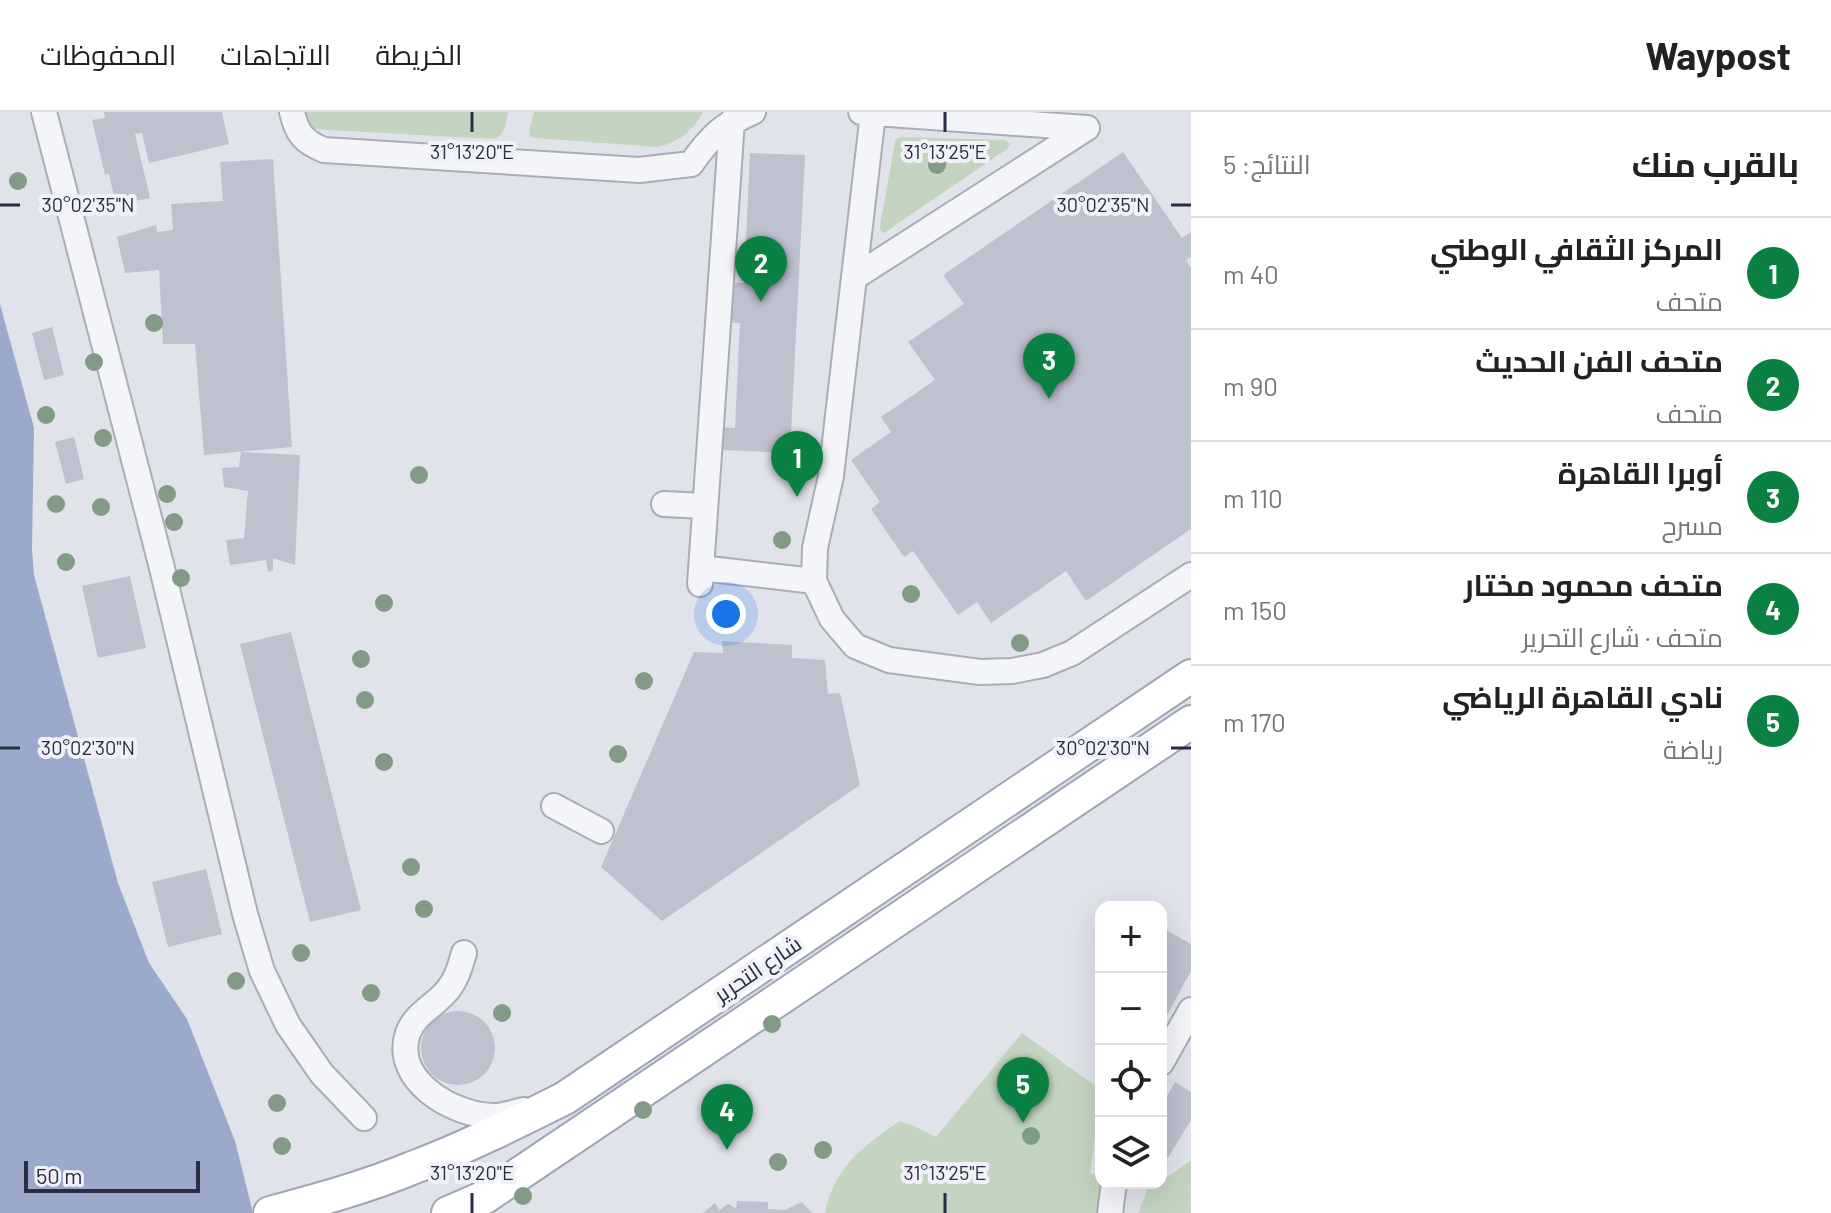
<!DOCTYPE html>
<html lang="ar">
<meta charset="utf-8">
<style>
:root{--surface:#fff;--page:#f6f6f6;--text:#222;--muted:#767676;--line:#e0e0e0;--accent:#0b8043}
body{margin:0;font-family:Barlow,Cairo,sans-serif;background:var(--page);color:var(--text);direction:rtl}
.controls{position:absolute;right:24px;bottom:24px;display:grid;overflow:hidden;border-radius:16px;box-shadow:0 8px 32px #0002}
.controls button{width:72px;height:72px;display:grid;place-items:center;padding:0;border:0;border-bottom:2px solid var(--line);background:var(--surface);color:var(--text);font:40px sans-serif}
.scale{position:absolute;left:24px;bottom:20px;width:176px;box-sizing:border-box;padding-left:8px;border:4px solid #282d43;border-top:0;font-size:22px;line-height:28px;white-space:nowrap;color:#282d43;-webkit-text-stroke:6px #f1f2f8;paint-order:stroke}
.you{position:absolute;left:726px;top:502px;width:28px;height:28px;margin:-20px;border:6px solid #fff;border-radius:50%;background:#1a73e8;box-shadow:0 0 0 12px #1a73e833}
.badge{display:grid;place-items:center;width:52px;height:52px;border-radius:50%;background:var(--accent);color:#fff;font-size:26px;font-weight:700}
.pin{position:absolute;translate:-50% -66px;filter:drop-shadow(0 2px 4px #0008)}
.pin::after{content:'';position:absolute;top:42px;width:28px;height:24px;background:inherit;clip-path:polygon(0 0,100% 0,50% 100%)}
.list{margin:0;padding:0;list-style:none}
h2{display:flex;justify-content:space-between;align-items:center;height:104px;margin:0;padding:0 32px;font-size:34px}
h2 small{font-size:26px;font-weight:400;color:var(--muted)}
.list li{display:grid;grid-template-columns:52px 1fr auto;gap:24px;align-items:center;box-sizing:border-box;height:112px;padding:0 32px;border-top:2px solid var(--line)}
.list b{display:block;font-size:30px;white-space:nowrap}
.list p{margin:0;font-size:26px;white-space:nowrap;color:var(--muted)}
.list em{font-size:26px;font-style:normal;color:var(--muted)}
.icon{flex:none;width:44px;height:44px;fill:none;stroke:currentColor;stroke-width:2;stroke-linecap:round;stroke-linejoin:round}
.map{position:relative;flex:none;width:1191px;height:1101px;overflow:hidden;direction:ltr}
header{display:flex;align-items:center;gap:48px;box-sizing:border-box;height:112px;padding:0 40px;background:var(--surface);border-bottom:2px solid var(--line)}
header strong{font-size:38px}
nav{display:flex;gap:44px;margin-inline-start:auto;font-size:28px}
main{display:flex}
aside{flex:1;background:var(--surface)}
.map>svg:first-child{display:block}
.green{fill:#c3d5c1}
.water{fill:#9aa9cc}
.building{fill:#bec1ce}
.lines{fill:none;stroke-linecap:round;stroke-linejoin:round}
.minor-casing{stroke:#aaacb8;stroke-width:28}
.major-casing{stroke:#9fa5b7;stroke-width:36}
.minor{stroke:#f4f5f8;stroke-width:24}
.major{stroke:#fff;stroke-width:32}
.tree{fill:#829b86}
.ticks{fill:none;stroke:#282d43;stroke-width:3}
.labels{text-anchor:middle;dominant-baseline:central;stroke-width:8;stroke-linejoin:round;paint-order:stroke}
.street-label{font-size:22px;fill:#282d43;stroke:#f1f2f8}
.ticks-label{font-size:20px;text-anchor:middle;fill:#282d43;stroke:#f1f2f8;stroke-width:8;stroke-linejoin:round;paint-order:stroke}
</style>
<header>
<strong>Waypost</strong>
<nav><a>الخريطة</a><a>الاتجاهات</a><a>المحفوظات</a></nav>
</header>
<main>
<aside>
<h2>بالقرب منك<small>النتائج: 5</small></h2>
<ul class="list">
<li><span class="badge">1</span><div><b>المركز الثقافي الوطني</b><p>متحف</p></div><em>40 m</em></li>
<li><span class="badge">2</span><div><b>متحف الفن الحديث</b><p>متحف</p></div><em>90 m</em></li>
<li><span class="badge">3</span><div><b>أوبرا القاهرة</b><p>مسرح</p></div><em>110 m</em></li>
<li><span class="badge">4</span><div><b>متحف محمود مختار</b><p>متحف · شارع التحرير</p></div><em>150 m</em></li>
<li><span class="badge">5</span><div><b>نادي القاهرة الرياضي</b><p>رياضة</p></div><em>170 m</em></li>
</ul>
</aside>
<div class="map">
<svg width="1191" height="1101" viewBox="0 0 1191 1101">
<rect width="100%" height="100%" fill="#e1e3ea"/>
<path class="green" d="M303 0H508C505 12 506 25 492 27L313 17 307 13Z
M534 0H703C693 19 678 31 657 35L535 26 530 25 529 18Z
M903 25 1005 28 1010 32 1007 37 884 121 881 119 880 114 895 30 896 27Z
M1022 921 1101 978V1003L1096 1017 1090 1061 1101 1064V1071H1106L1102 1101H825C834 1055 863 1034 900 1009L912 1013 936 1025Z
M1191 1048V1101H1138L1150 1072 1161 1071V1067L1172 1062Z"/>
<path class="water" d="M0 192 34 316 32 437 34 463 118 771 149 851 187 907 235 1029 253 1101H0Z"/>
<path class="building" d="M104 0H222L229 32 149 51 142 21 135 22 150 86 116 93 109 62 105 63 92 8 105 6Z
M1123 40 1182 126 1191 120V145L1186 148 1191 156V417L1086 489 1066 459 991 511 977 490 958 503 913 439 904 445 871 397 880 390 851 348 891 320 881 305 935 268 908 230 964 192 943 163Z
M750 41 805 43 790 341 722 338 723 315 735 316 740 211 724 210 726 170 744 171Z
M273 47 292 335 204 343 195 232H163L159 158 125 161 117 125 156 113 157 120 173 118 171 92 223 89 220 50Z
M52 215 64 263 44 268 32 221Z
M74 325 84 367 66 372 55 330Z
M241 340 300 343 295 453 273 446V458L268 460 266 448 230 453 226 428 244 426 248 379 224 375 222 356 239 355Z
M130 464 146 536 98 546 82 474Z
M291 520 361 798 310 810 240 532Z
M722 529 792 533V546L825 548 828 582 840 581 860 673 662 809 601 755 694 540 723 541Z
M206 757 222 822 168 835 152 770Z
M1166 818 1191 832V859L1161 914V827Z
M421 936a37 37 0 1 1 74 0a37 37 0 1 1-74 0Z
M1175 970 1191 980V1008L1161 1057V994Z
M737 1089 768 1090V1097L785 1098 802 1090 812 1101H703L715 1091 720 1098 728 1092 736 1096Z"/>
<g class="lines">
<g class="minor-casing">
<path id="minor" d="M44 0 161 452 245 802 262 859 288 913 322 962 364 1006
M292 0C297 22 304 30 324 38L639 58 691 52C711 24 722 13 753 0
M861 0 1087 16
M873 1 831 364 815 436 814 469 832 507 855 534 889 548 980 560 1012 559 1043 553 1072 541 1191 463
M855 165 1087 16
M664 392 705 394
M701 456 814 469
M700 472 732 9
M554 694 601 719
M464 841C460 855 456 869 446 880 434 894 415 902 408 921 392 968 453 1004 494 1004 503 1004 515 1000 524 998
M1161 951 1191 898
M1110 1101 1114 1071"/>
</g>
<g class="major-casing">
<path id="major" d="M270 1101C318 1088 366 1075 412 1056 465 1036 515 1011 565 986L1191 564
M448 1101 485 1085 1191 610"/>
</g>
<use href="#minor" class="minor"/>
<use href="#major" class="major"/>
</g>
<g class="tree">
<circle cx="937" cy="53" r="9"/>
<circle cx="18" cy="69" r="9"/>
<circle cx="154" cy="211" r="9"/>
<circle cx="94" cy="250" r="9"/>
<circle cx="46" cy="303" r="9"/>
<circle cx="103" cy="326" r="9"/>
<circle cx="419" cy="363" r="9"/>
<circle cx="167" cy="382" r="9"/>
<circle cx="56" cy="392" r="9"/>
<circle cx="101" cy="395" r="9"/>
<circle cx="174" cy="410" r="9"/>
<circle cx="782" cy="428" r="9"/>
<circle cx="66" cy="450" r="9"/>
<circle cx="181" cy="466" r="9"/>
<circle cx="911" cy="482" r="9"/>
<circle cx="384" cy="491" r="9"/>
<circle cx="1020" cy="531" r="9"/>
<circle cx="361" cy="547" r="9"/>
<circle cx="644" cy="569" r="9"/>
<circle cx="365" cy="588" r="9"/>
<circle cx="618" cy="642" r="9"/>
<circle cx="384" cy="650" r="9"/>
<circle cx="411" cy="755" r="9"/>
<circle cx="424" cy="797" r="9"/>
<circle cx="301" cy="841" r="9"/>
<circle cx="236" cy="869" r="9"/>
<circle cx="371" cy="881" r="9"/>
<circle cx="502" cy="901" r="9"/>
<circle cx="772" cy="912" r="9"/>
<circle cx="277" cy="991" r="9"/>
<circle cx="643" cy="998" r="9"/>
<circle cx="1031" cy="1024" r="9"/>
<circle cx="282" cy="1034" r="9"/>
<circle cx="823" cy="1038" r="9"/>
<circle cx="778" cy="1050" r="9"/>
<circle cx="523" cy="1084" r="9"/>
</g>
<path class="ticks" d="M472 0V20M945 0V20M0 93H20M1171 93H1191M0 636H20M1171 636H1191M472 1081V1101M945 1081V1101"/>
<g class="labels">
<g class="street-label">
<text transform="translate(757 856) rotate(-34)">شارع التحرير</text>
</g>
</g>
<g class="ticks-label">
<text x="472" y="47">31°13'20"E</text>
<text x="945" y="47">31°13'25"E</text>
<text x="88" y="100">30°02'35"N</text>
<text x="1103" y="100">30°02'35"N</text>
<text x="88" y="643">30°02'30"N</text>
<text x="1103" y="643">30°02'30"N</text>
<text x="472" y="1068">31°13'20"E</text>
<text x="945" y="1068">31°13'25"E</text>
</g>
</svg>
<div class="controls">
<button>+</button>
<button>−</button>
<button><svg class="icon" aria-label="locate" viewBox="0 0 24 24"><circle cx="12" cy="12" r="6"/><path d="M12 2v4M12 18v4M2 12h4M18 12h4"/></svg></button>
<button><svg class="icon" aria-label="layers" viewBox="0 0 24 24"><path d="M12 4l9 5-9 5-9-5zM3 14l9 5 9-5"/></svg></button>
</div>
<div class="scale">50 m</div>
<div class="you"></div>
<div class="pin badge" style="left:797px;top:385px">1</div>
<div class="pin badge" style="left:761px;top:190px">2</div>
<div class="pin badge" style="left:1049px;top:287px">3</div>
<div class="pin badge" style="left:727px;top:1038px">4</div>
<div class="pin badge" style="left:1023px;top:1011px">5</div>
</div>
</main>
